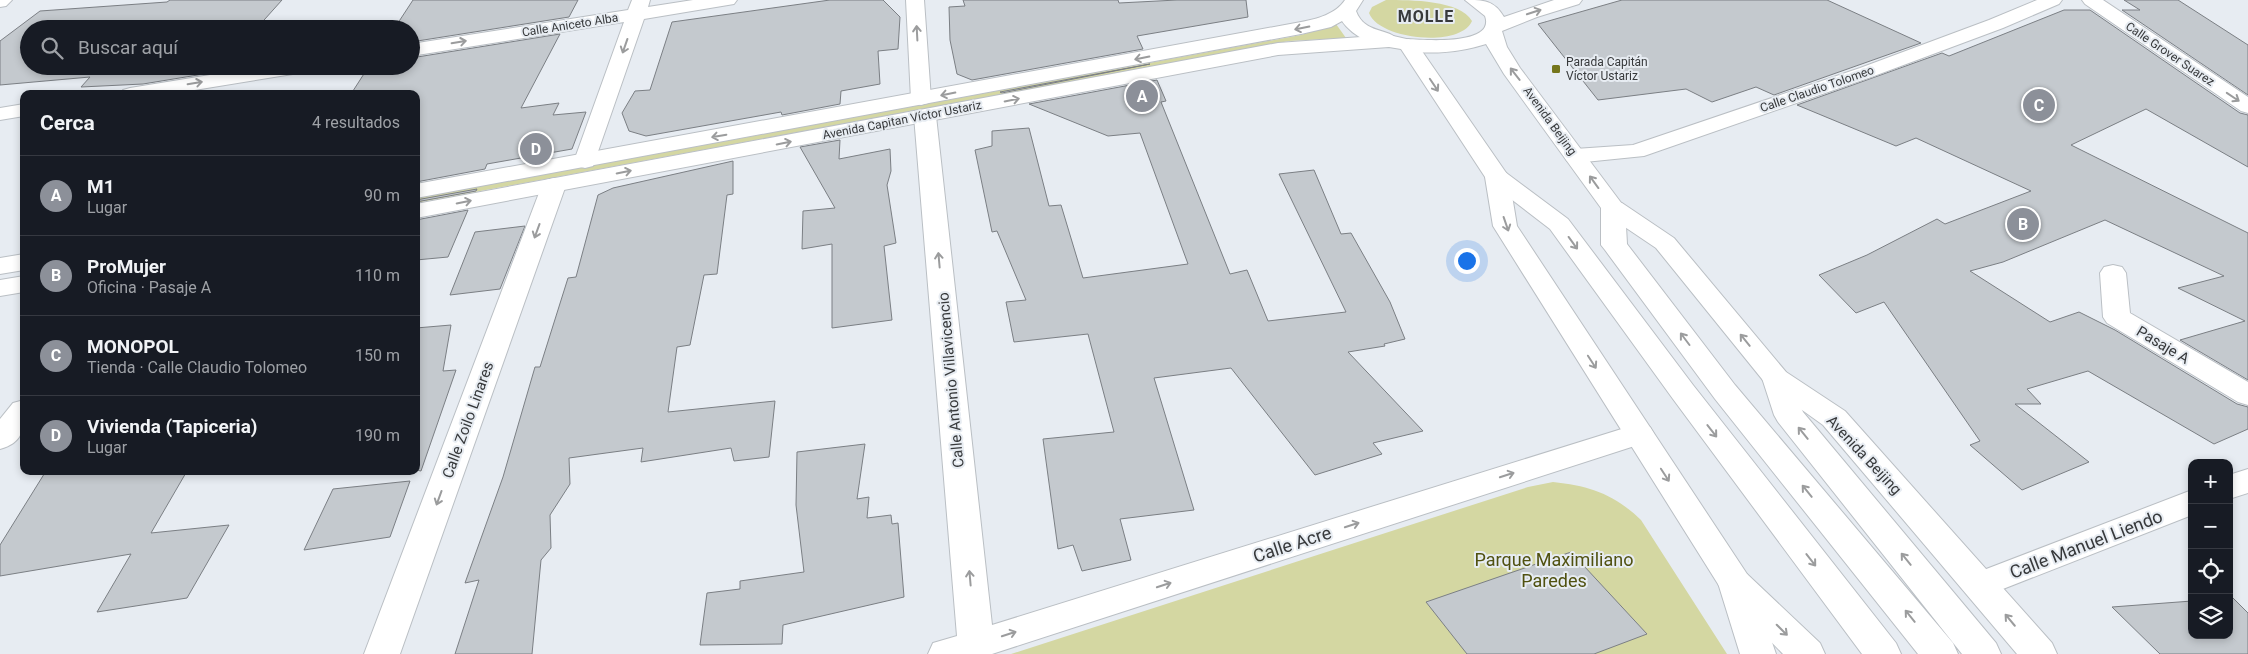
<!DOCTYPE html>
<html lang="es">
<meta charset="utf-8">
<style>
:root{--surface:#171b24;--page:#20242c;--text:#f1f3f6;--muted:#9ea1a6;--line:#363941;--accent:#8c9099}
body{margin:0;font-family:Roboto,sans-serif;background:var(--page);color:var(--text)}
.controls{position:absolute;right:15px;bottom:15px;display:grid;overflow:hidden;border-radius:10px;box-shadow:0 2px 8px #0003}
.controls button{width:45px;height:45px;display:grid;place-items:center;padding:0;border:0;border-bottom:1px solid var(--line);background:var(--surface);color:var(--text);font:25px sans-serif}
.you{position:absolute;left:1466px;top:260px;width:18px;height:18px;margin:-12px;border:4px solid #fff;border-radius:50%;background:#1a73e8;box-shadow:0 0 0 8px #1a73e833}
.badge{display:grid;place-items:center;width:32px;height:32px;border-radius:50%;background:var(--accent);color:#fff;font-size:16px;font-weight:700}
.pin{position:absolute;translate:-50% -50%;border:2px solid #fff;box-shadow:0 1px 5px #0006}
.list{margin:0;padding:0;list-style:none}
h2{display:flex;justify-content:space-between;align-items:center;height:65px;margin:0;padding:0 20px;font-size:21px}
h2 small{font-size:16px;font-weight:400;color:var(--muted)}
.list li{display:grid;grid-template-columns:32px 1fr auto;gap:15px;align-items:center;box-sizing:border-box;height:80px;padding:0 20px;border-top:1px solid var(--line)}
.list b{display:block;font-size:19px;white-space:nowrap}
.list p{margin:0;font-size:16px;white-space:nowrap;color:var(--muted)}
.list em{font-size:16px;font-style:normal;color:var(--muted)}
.icon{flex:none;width:28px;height:28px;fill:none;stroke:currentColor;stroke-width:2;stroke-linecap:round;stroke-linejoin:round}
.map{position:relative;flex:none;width:2248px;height:654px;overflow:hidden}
.search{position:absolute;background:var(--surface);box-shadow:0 2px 8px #0003;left:20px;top:20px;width:400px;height:55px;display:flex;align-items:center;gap:12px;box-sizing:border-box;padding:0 18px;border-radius:28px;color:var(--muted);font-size:19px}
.panel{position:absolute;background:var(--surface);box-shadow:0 2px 8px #0003;left:20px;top:90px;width:400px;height:385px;border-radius:10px}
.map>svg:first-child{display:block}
.green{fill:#d4d7a2}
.building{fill:#c4c9ce;stroke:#7b7f84}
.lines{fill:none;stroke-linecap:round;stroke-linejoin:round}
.street-casing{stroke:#babfc4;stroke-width:2}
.secondary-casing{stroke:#babfc4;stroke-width:2}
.primary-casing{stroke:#babfc4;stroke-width:2}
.highway-casing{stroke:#babfc4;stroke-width:2}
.street{fill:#fff;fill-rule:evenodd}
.secondary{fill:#fff;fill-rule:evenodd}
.primary{fill:#fff;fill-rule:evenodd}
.highway{fill:#fff;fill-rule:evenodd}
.oneway{stroke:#9b9c9d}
.poi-dot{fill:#75761c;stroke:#e7ecf2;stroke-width:2}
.labels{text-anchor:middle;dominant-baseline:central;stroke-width:4;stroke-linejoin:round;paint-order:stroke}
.far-street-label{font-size:12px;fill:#37393b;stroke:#e7ecf2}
.far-poi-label{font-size:12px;fill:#37393b;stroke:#e7ecf2;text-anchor:start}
.street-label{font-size:15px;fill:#37393b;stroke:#e7ecf2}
.far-district-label{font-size:16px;font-weight:bold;letter-spacing:1px;fill:#37393b;stroke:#e7ecf2}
.near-street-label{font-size:18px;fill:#37393b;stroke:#e7ecf2}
.near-park-label{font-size:18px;fill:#505110;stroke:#e7ecf2}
</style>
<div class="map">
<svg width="2248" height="654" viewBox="0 0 2248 654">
<rect width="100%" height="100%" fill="#e7ecf2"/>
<path class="green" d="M1386 0C1411 0 1460 0 1472 21 1461 48 1379 40 1369 13L1372 7Z
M1336 24 1346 38 1289 41 416 203V198L1301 35Z
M1553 482C1590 486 1614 494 1641 520L1727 654H1011L1528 487Z"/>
<path class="building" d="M170 0H282L256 29H29V66H221L216 72 143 84 81 87 90 77 0 85V41L40 11 167 2Z
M413 0H578L569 17 411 42V29H394Z
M830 0H883L900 17 898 49 878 51 880 84 841 91 840 104 782 115 781 112 646 136 629 131 622 113 635 91 650 90 672 22Z
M963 0H1118L1119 3 1177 0H1246L1248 17 1137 36 1143 49 972 80 957 74 950 40 949 7 965 6Z
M1622 0H1827L1921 43 1774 95 1756 87 1712 102 1686 89 1598 100 1538 24Z
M2124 0H2178L2248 45V95L2122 10H2140Z
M2064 10H2090L2240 113 2248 115V167L2146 109 2071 145 2248 233V380L2180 340 2245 321 2178 288 2224 276 2105 220 2003 262 1970 271 2050 322 2079 312 2115 330 2237 404 2248 407V429L2214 444 2088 371 2027 389 2041 404H2015L2089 462 2022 490 1970 445 1980 441 1884 302 1856 313 1819 275 1867 255 1937 219 1945 224 2031 191 1916 138 1896 146 1797 105 1942 53 1949 56Z
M560 34 521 108 559 103 553 115 586 112 572 149 487 164 485 169 416 182V94H351L369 66H411V58Z
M1150 64 1002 93 1000 92Z
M1157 80 1166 101 1161 102 1230 274 1247 270 1268 321 1346 312 1279 174 1314 170 1341 234 1351 233 1390 302 1405 339 1384 344 1385 346 1348 352 1423 431 1373 443 1382 454 1315 475 1231 368 1154 378 1194 510 1120 519 1131 560 1082 571 1073 545 1058 549 1043 439 1114 432 1088 334 1014 342 1006 302 1026 300 997 231 992 232 975 150 992 146V131L1029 128 1049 206 1061 205 1083 278 1188 264 1140 133 1108 136 1029 104Z
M840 140 839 159 890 149 891 171 887 185 896 243 884 246 892 320 832 328V244L802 249 803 211 835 208 800 147Z
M733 161V194L727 195 717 274 704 275 690 345 677 347 668 412 775 401 769 457 734 461 731 448 641 462 643 448 569 458 570 484 550 515 551 548 541 560 532 654H455L479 580 465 583 503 477 535 367H540L568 278 576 277 598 195 613 188Z
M477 189 476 191 416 202V200Z
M468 210 448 257 416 260V220Z
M525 226 500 289 450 295 475 232Z
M451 325 443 371 456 370 421 471 416 470V328Z
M865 444 857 499 869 497 867 518 891 515 892 524 898 523 904 597 783 625 782 644 700 645 707 593 740 589V581L804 572 796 505 797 452Z
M46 471H187L151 533 229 525 187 598 97 612 131 554 0 576V545Z
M410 481 390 537 304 550 333 489Z
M1571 552 1647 634 1594 654H1467L1426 602Z
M2232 597 2248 613V654H2160L2112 607 2192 601V635H2229V598Z"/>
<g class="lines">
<g class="street-casing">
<path id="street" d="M632 0H650L648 7 693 0H737L734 4 644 19 593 166 585 168 577 166 574 161 624 22 411 56V44L628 10Z
M906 0H924L931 99 928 103 921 105 914 103 911 99Z
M2037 0H2062L2059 4 2003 28 1874 76 1644 156 1575 163 1567 161 1564 156 1567 151 1575 149 1633 145 1860 68 1989 20Z
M2082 0H2103L2248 97V113L2241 111 2085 4Z
M266 66H315L312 70 305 72 170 94H120L123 90 130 88Z
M24 104V116L0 120V108Z
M925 110 933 111 936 116 992 625 1628 427 1639 424 1650 427 1654 434 1650 441 992 654H928L933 643 957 636 914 116 917 111Z
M554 178 562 180 566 185 400 654H364L542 185 546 180Z
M2113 265 2122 267 2126 273 2130 313 2248 382V405L2238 402 2107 323 2103 317 2100 273 2104 267Z
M24 400C24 423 27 442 0 449V419L13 403Z
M2248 469V493L2229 499V475Z
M2192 490V515L1980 598 1968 594 1963 585 1968 576Z"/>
</g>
<g class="secondary-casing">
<path id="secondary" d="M1613 201 1622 203 1674 238 1786 372 1845 411 2052 643 2057 654H2017L1823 425 1766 384 1656 248 1604 213 1601 208 1604 203Z
M1735 570 1747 574 1752 583 1776 654H1740L1718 583 1723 574Z"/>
</g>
<g class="primary-casing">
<path id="primary" d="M1345 0H1363L1356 11C1365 35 1389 27 1399 41L1396 45C1378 50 1352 36 1342 21L1331 27 1301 34 416 198V184L1301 22C1317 19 1336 14 1345 0Z
M1465 0C1484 0 1494 0 1504 17L1554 0H1582L1579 4 1537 17 1502 31 1507 47 1520 68 1625 208 1627 244 1735 385 1953 643 1958 654H1918L1715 399 1605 250 1601 245V208L1504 74 1486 44C1461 52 1428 56 1401 49L1398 45 1401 41 1408 39C1424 40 1496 46 1485 16Z
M1497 170 1505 172 1568 219 1693 385 1896 643 1901 654H1862L1673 399 1550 229 1489 182 1485 177 1489 172Z
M24 254V270L0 274V258Z
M1776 369 1786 372 1803 412 1996 643 2001 654H1962L1778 422 1774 415 1762 378 1766 372Z"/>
</g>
<g class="highway-casing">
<path id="highway" d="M0 0H12L6 6 0 7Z
M1389 35 1415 41 1509 177 1517 226 1747 574 1820 643 1825 654H1783L1723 592 1493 226 1485 177 1401 49 1389 47 1278 55 416 218V204L1278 43Z
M24 276V292L0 296V280Z"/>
</g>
<use href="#street" class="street"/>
<use href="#secondary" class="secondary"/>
<use href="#primary" class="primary"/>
<use href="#highway" class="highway"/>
</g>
<defs><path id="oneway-shaft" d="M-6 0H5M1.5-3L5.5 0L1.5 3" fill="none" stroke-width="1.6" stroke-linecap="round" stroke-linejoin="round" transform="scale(1.25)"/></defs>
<g class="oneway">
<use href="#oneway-shaft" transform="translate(1534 12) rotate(-18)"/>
<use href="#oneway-shaft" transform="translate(1302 28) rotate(169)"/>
<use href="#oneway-shaft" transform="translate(917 33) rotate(-93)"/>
<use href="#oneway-shaft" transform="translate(459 42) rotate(-9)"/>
<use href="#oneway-shaft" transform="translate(625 46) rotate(109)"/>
<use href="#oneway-shaft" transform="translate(1142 58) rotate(169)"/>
<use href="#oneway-shaft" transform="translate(1515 74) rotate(-128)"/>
<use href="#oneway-shaft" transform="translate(195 83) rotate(-9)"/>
<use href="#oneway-shaft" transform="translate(1434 85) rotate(56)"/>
<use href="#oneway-shaft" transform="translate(948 94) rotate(169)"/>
<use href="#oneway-shaft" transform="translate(2233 97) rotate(34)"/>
<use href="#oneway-shaft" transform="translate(1012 100) rotate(-11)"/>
<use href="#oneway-shaft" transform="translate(719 136) rotate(170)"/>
<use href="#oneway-shaft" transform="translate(784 143) rotate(-11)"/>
<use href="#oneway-shaft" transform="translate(624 172) rotate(-11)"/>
<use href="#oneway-shaft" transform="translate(1594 182) rotate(-126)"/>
<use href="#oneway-shaft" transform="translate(464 202) rotate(-11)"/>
<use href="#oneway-shaft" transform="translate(1506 224) rotate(71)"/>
<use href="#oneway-shaft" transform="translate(537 231) rotate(110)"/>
<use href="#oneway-shaft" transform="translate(1573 243) rotate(54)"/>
<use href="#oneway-shaft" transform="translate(939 260) rotate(-95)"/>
<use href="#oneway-shaft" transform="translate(1685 339) rotate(-127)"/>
<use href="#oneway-shaft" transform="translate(1745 340) rotate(-129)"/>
<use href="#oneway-shaft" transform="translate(1592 362) rotate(57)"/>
<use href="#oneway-shaft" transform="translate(1712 431) rotate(52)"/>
<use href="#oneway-shaft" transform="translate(1803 433) rotate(-129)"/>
<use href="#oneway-shaft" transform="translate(1507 475) rotate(-18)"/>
<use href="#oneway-shaft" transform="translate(1665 475) rotate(57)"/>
<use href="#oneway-shaft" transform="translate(1807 491) rotate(-129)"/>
<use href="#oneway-shaft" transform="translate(439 498) rotate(110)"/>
<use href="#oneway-shaft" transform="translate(1352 525) rotate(-18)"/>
<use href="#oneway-shaft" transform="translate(1906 559) rotate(-129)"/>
<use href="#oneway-shaft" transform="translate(1811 560) rotate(52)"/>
<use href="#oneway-shaft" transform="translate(970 578) rotate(-95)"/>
<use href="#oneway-shaft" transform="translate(1164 585) rotate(-18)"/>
<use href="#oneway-shaft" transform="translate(1910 616) rotate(-129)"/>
<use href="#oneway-shaft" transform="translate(2010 620) rotate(-130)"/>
<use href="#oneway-shaft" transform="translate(1782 630) rotate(45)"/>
<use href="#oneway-shaft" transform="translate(1009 634) rotate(-18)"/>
</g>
<rect class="poi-dot" x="1551" y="64" width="10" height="10" rx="2.5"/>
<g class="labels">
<g class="far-street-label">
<text transform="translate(570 25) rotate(-9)">Calle Aniceto Alba</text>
<text transform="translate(2170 54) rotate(34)">Calle Grover Suarez</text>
<text transform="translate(1817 89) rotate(-19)">Calle Claudio Tolomeo</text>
<text transform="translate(902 120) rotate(-11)">Avenida Capitan Víctor Ustariz</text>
<text transform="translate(1550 121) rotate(54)">Avenida Beijing</text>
</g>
<g class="far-poi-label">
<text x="1566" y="62">Parada Capitán<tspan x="1566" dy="14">Víctor Ustariz</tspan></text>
</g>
<g class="street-label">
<text transform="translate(2163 345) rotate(31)">Pasaje A</text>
<text transform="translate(951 380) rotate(-95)">Calle Antonio Villavicencio</text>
<text transform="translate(468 420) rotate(-70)">Calle Zoilo Linares</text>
<text transform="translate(1864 455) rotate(47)">Avenida Beijing</text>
</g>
<g class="far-district-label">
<text x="1426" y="16">MOLLE</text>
</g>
<g class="near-street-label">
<text transform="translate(1292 544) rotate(-18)">Calle Acre</text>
<text transform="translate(2086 544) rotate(-21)">Calle Manuel Liendo</text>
</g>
<g class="near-park-label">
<text x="1554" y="559">Parque Maximiliano<tspan x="1554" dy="21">Paredes</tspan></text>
</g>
</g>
</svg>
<div class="controls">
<button>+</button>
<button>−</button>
<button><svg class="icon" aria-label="locate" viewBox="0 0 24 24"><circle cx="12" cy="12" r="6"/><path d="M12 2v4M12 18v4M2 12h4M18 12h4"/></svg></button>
<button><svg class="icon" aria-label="layers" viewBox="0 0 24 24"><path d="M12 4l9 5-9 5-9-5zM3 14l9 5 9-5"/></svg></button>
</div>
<div class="you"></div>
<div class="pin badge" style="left:1142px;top:96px">A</div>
<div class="pin badge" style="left:2023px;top:224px">B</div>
<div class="pin badge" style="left:2039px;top:105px">C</div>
<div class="pin badge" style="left:536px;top:149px">D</div>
<div class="search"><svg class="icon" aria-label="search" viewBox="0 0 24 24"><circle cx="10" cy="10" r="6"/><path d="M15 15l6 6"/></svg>Buscar aquí</div>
<section class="panel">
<h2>Cerca<small>4 resultados</small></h2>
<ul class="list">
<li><span class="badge">A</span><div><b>M1</b><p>Lugar</p></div><em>90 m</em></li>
<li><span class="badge">B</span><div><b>ProMujer</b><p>Oficina · Pasaje A</p></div><em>110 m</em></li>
<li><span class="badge">C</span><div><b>MONOPOL</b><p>Tienda · Calle Claudio Tolomeo</p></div><em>150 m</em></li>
<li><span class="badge">D</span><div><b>Vivienda (Tapiceria)</b><p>Lugar</p></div><em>190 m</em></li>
</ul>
</section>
</div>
